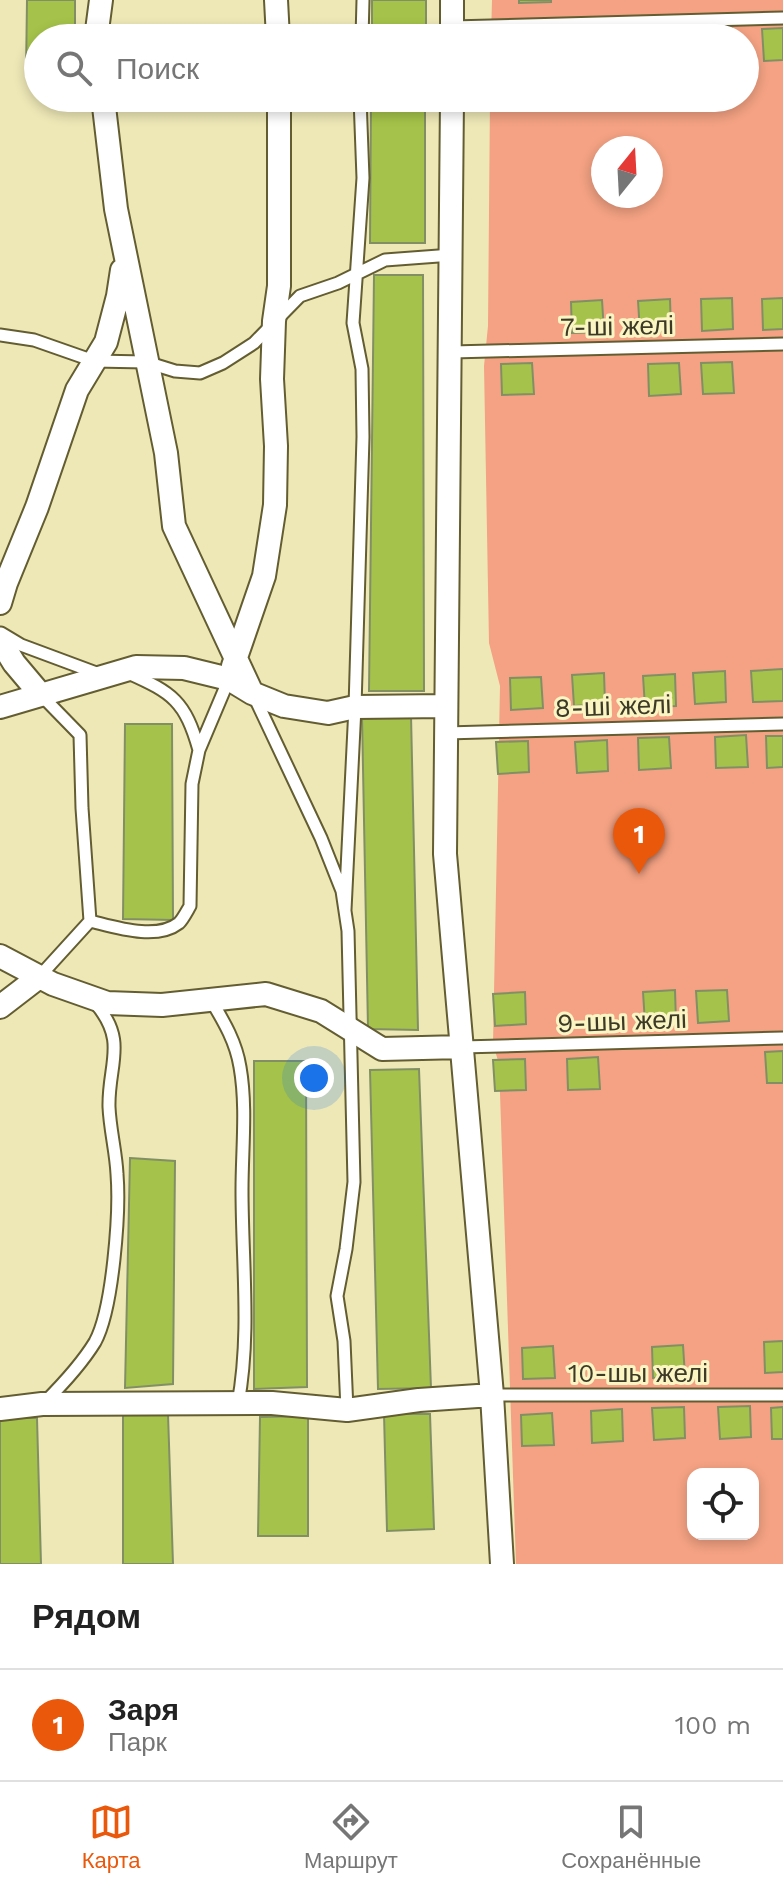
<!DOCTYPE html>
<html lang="ru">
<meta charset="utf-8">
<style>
:root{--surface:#fff;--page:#f6f6f6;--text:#222;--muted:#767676;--line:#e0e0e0;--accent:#ea580c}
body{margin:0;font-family:"Work Sans",sans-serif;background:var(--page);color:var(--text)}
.controls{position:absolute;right:24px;bottom:24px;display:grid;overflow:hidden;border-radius:16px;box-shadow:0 4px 12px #0003}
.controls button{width:72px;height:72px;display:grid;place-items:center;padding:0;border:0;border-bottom:2px solid var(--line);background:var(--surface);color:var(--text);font:40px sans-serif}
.compass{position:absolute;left:591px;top:136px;width:72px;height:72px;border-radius:50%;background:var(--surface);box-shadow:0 4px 12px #0003;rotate:18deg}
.you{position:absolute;left:314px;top:1078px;width:28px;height:28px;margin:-20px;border:6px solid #fff;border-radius:50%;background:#1a73e8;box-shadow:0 0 0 12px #1a73e833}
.badge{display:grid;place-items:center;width:52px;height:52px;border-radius:50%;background:var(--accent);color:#fff;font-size:26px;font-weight:700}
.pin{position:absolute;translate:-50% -66px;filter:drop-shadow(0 2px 4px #0008)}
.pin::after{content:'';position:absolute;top:42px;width:28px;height:24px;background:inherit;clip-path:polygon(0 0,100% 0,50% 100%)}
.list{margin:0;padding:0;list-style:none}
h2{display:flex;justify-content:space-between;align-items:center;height:104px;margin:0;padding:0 32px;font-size:34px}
h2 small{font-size:26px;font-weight:400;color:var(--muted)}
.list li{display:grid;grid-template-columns:52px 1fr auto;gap:24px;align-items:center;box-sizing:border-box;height:112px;padding:0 32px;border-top:2px solid var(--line)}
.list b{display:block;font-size:30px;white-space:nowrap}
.list p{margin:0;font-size:26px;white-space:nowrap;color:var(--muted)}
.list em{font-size:26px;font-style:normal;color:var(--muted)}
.icon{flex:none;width:44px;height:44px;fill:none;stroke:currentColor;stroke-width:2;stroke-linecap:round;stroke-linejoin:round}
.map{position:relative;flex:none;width:783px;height:1564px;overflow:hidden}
.search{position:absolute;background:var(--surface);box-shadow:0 4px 12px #0003;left:24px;right:24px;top:24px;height:88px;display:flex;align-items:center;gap:20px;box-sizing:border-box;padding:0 28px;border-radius:44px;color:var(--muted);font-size:30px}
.sheet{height:216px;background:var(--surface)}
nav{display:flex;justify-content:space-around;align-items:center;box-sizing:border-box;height:112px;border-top:2px solid var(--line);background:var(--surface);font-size:22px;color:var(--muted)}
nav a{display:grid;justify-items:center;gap:4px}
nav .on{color:var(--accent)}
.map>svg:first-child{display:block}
.green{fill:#f4a283;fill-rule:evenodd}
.building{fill:#a5c34a;stroke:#828f64;stroke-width:2}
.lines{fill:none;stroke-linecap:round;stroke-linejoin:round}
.service-casing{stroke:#635d31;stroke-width:15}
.minor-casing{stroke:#635d31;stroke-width:26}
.service{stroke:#fff;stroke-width:11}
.minor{stroke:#fff;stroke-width:22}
.labels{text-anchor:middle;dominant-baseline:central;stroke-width:6;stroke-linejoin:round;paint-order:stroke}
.street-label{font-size:26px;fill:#3c3a26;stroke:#fbf5c4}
</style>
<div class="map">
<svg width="783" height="1564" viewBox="0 0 783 1564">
<rect width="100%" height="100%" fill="#eee8b7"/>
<path class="green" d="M492 0H783V1564H516L499 1064 493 1044 500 686 489 643 484 366 488 326 490 98H745V38H491ZM603 148H651V196H603ZM693 1474H753V1534H693Z"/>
<path class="building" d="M27 0H75V38H38V73H26Z
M372 0H426V38H372Z
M519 0H551V2L519 3Z
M732 28 733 38H701V30Z
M783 28V60L764 61 762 29Z
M371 98H425V243H370Z
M374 275H423L424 691H369Z
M732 298 733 329 702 331 701 299Z
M783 298V329L763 330 762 299Z
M670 299 671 331 640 332 638 301Z
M602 300 604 332 572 333 571 302Z
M732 362 734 393 703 394 701 363Z
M532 363 534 394 502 395 501 364Z
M679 363 681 394 649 396 648 364Z
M783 669V701L753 702 751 671Z
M725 671 726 702 695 704 693 673Z
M604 673 605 704 574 706 572 675Z
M675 674 676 706 645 707 643 676Z
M541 677 543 708 511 710 510 678Z
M411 715 418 1030 368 1029 362 716Z
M125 724H172L173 920 123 919Z
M746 735 748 767 716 768 715 737Z
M766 736H783V767L767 768Z
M669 737 671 768 639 770 638 738Z
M607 740 608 771 577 773 575 742Z
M528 741 529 772 498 774 496 742Z
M675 990 676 1022 645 1023 643 992Z
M727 990 729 1021 698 1023 696 991Z
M525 992 526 1024 495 1026 493 994Z
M783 1051V1083H767L765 1052Z
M598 1057 600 1089 568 1090 567 1059Z
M525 1059 526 1090 495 1091 493 1060Z
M254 1061H306L307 1387 254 1389Z
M419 1069 431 1388 378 1389 370 1070Z
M130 1158 175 1161 173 1384 125 1388Z
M783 1341V1372L765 1373 764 1342Z
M683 1345 685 1376 653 1378 652 1347Z
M553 1346 555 1378 523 1379 522 1348Z
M750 1406 751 1437 720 1439 718 1407Z
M684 1407 685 1438 654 1440 652 1408Z
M783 1407V1439H772L771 1408Z
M622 1409 623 1441 592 1443 591 1411Z
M123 1413 168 1414 173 1564H123Z
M552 1413 554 1445 522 1446 521 1415Z
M384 1414H430L434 1529 387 1531Z
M308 1416V1536H258L260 1417Z
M0 1418H37L41 1564H0Z"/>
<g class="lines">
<g class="service-casing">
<path id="service" d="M452 27 783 18
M362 38 363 0
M0 335 34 340 94 361 146 362 175 371 200 373 223 363 254 343 300 296 338 283 385 260 452 255
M452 352 783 344
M1 633 21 645 99 674
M128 673C173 693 185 701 199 750
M254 696 321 838 342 891 348 931 354 1182 346 1249 337 1296 344 1341 347 1410
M446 733 783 724
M345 910 355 707 363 437 362 369 353 323 363 178 360 98
M90 921C115 927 156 941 179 923 183 919 187 911 190 906L192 784 199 750 229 679
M39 977 90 921 82 808 80 735 41 695
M211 1000C224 1022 236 1042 240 1067 247 1107 242 1149 242 1190 242 1262 251 1333 238 1404
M462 1047 783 1038
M492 1395H783
M44 1403C63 1384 81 1365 95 1342 113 1309 120 1212 117 1174 116 1152 110 1130 109 1107 108 1064 128 1042 96 1004"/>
</g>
<g class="minor-casing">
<path id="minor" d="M276 0 278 38
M96 38 101 0
M452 38V0
M103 98 116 209 166 453 174 526 252 693
M452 98 445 854 492 1395 502 1564
M0 603 6 583 37 507 77 390 106 342 118 296 122 270
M0 640 14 663 41 695
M233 666 264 576 275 505 276 446 272 379 274 321 279 286V98
M0 707 136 667 184 668 229 679 252 693 284 706 328 713 355 707 445 706
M0 956 53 984 107 1003 162 1005 266 994 321 1011 382 1049 462 1047
M0 1007 39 977
M0 1409 42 1404 272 1403 347 1410 419 1400 492 1395"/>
</g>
<use href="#service" class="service"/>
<use href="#minor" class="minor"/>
</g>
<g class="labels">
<g class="street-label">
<text transform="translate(617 326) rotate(-1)">7-ші желі</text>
<text transform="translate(613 706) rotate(-2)">8-ші желі</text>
<text transform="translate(622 1021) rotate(-2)">9-шы желі</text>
<text x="638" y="1373">10-шы желі</text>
</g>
</g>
</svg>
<div class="controls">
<button><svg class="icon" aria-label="locate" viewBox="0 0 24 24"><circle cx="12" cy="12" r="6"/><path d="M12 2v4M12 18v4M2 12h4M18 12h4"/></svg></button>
</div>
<svg class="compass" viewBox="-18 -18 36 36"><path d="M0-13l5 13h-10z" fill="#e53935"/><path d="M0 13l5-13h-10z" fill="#767676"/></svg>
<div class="you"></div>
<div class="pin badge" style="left:639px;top:874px">1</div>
<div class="search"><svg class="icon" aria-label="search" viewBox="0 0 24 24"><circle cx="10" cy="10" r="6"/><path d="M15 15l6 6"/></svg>Поиск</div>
</div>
<section class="sheet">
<h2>Рядом<small></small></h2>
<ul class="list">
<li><span class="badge">1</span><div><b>Заря</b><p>Парк</p></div><em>100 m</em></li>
</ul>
</section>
<nav>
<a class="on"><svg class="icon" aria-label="map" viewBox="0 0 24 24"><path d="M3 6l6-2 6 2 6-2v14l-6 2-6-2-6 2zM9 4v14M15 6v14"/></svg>Карта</a>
<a><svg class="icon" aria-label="directions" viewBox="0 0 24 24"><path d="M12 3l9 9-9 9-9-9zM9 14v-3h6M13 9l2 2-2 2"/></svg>Маршрут</a>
<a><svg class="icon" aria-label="saved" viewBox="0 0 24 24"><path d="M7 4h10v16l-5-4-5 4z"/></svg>Сохранённые</a>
</nav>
